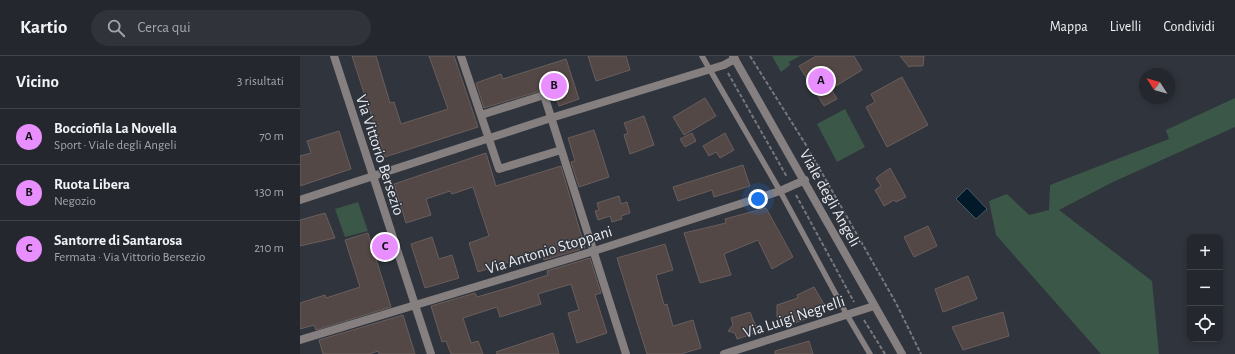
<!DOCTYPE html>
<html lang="it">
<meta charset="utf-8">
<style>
:root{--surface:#24272d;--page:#303339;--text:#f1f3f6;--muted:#a3a5aa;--line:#414449;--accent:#e98efe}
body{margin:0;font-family:"Alegreya Sans",sans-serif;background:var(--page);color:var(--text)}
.controls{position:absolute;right:12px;bottom:12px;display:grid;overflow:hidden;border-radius:8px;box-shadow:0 2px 6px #0003}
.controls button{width:36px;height:36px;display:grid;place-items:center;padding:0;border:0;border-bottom:1px solid var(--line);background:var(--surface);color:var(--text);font:20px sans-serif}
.compass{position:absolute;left:839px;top:12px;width:36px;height:36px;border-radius:50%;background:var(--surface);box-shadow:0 2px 6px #0003;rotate:306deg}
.you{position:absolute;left:458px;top:143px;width:14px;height:14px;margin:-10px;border:3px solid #fff;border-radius:50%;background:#1a73e8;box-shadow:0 0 0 6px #1a73e833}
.badge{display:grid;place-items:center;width:26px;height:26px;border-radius:50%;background:var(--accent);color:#111;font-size:13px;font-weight:700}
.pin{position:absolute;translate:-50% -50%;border:2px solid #fff;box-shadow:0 1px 4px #0006}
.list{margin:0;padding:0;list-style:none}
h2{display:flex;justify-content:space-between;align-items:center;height:52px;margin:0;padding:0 16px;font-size:17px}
h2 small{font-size:13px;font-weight:400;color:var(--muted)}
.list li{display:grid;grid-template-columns:26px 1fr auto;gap:12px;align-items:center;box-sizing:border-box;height:56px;padding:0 16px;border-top:1px solid var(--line)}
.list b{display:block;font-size:15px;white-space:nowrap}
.list p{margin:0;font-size:13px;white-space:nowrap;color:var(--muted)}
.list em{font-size:13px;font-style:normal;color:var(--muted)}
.icon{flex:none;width:22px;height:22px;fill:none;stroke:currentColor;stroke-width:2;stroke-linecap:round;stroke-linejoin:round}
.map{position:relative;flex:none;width:935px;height:298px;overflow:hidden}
header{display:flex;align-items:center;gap:24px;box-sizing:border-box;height:56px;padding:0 20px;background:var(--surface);border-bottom:1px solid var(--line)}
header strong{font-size:19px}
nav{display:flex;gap:22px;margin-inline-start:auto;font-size:14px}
.search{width:280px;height:36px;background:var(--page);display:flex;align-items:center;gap:10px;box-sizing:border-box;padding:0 14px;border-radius:22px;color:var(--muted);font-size:15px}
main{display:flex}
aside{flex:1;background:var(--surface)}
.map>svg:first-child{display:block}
.green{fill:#3b5748}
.water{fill:#021929;stroke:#475865}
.building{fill:#534846;stroke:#695e5c}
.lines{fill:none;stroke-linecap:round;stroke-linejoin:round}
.path{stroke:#75787f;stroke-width:2;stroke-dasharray:4 2;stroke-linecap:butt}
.service{stroke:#857f80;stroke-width:5.5}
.minor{stroke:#857f80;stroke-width:8}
.labels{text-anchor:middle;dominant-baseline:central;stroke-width:3;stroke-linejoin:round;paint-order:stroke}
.street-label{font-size:16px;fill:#e9ebf0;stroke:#30343c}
</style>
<header>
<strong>Kartio</strong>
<div class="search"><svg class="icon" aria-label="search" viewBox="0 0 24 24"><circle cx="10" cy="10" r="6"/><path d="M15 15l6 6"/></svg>Cerca qui</div>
<nav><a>Mappa</a><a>Livelli</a><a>Condividi</a></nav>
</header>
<main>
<aside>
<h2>Vicino<small>3 risultati</small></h2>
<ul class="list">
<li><span class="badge">A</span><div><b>Bocciofila La Novella</b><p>Sport · Viale degli Angeli</p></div><em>70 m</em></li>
<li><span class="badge">B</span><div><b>Ruota Libera</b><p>Negozio</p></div><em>130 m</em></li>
<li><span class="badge">C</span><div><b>Santorre di Santarosa</b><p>Fermata · Via Vittorio Bersezio</p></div><em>210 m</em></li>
</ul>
</aside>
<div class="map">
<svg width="935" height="298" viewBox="0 0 935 298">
<rect width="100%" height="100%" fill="#30343c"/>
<path class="green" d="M472 0H500L489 6 490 9 481 16Z
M935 42V71L813 126 759 154 852 225 859 298H801L696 179 689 145 707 138 729 159 749 154 750 129 869 83 866 74Z
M545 53 565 91 537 106 517 68Z
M58 146 68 175 45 181 35 153Z"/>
<path class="water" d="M667 132 687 153 676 163 656 143Z"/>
<path class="building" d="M52 0H76L90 47 94 46 101 68 148 53 129 0H154L178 71 85 101Z
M288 0H326L330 14 296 25Z
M516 0H554L562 14 531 33 537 43 524 50 499 10Z
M600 0H624L623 10H612L609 11Z
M266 3 279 43 259 50 253 31 184 52 176 27 201 18 203 23Z
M602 21 628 69 587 91 566 51 575 46 571 38Z
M405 42 416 60 384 79 373 61Z
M344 60 354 89 330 98 324 79 328 77 324 67Z
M294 74 309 121 279 131 271 106 275 105 268 82Z
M39 75 51 113 0 130V100L11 97 7 85Z
M392 77 396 85 385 91 380 83Z
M425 77 434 94 420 102 416 96 409 100 403 90Z
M186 97 196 130 261 110 285 192 244 204 241 196 178 216 169 187 189 180 173 131 152 138 150 135 126 143 131 159 106 167 94 128Z
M443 109 450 130 414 141 412 134 378 145 373 131Z
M590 112 606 141 596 146 594 144 584 150 575 134 581 130 576 122Z
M319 140 321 148 327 146 330 157 321 160 322 163 312 166 310 160 298 164 295 155 299 154 297 147Z
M466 152 493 201 472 213 458 184 424 198 431 219 400 227 384 177 426 167 425 163Z
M25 157 35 182 0 190V164Z
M628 170 637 190 614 201 604 181Z
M68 177 91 251 16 274 14 269 0 273V247L25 239 26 242 60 231 45 184Z
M132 181 139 203 152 199 159 222 125 232 111 188Z
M365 188 373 214 356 219 364 249 367 248 373 270 393 264 401 292 381 298H347L317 202Z
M290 202 301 237 295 239 307 277 277 287 268 257 279 254 271 228 238 238 241 248 200 261 197 251 163 262 171 287 178 285 183 298H151L146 285 142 286 131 250 175 237 177 241 211 231 248 219 247 215Z
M668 220 677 243 643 256 635 233Z
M514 231 525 250 523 257 492 268 491 264 482 267 477 261V249L498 242 497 239Z
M450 256 458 276 437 283 435 277 428 275 433 269 431 262Z
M703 256 709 280 663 294 652 271Z
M103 259 115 298H79L78 295 69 298H23L19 284Z
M253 277 259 298H197L196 296Z
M509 285 513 298H475V295Z"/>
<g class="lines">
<path class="path" d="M450 0 506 89 596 247 621 298
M428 17 487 121
M496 139 554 246
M564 264 585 298"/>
<path class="service" d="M402 0 480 135 547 259 570 298"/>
<path class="minor" d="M34 0 131 298
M161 0 199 113 261 94
M433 0 602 298
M181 59 244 39 326 298
M0 144 251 62 424 9 435 3
M0 284 294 195 480 135 505 124
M424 298 574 250"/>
</g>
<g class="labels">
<g class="street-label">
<text transform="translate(80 99) rotate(72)">Via Vittorio Bersezio</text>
<text transform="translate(530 142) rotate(61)">Viale degli Angeli</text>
<text transform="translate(249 194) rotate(-17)">Via Antonio Stoppani</text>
<text transform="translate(494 261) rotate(-18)">Via Luigi Negrelli</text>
</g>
</g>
</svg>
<div class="controls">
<button>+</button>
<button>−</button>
<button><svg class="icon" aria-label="locate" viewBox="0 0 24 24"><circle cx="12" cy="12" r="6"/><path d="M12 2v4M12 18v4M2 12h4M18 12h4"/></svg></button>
</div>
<svg class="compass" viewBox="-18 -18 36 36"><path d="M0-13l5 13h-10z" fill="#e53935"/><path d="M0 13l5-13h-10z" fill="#a3a5aa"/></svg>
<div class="you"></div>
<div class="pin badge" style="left:521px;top:25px">A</div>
<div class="pin badge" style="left:254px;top:30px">B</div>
<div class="pin badge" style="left:85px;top:191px">C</div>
</div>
</main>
